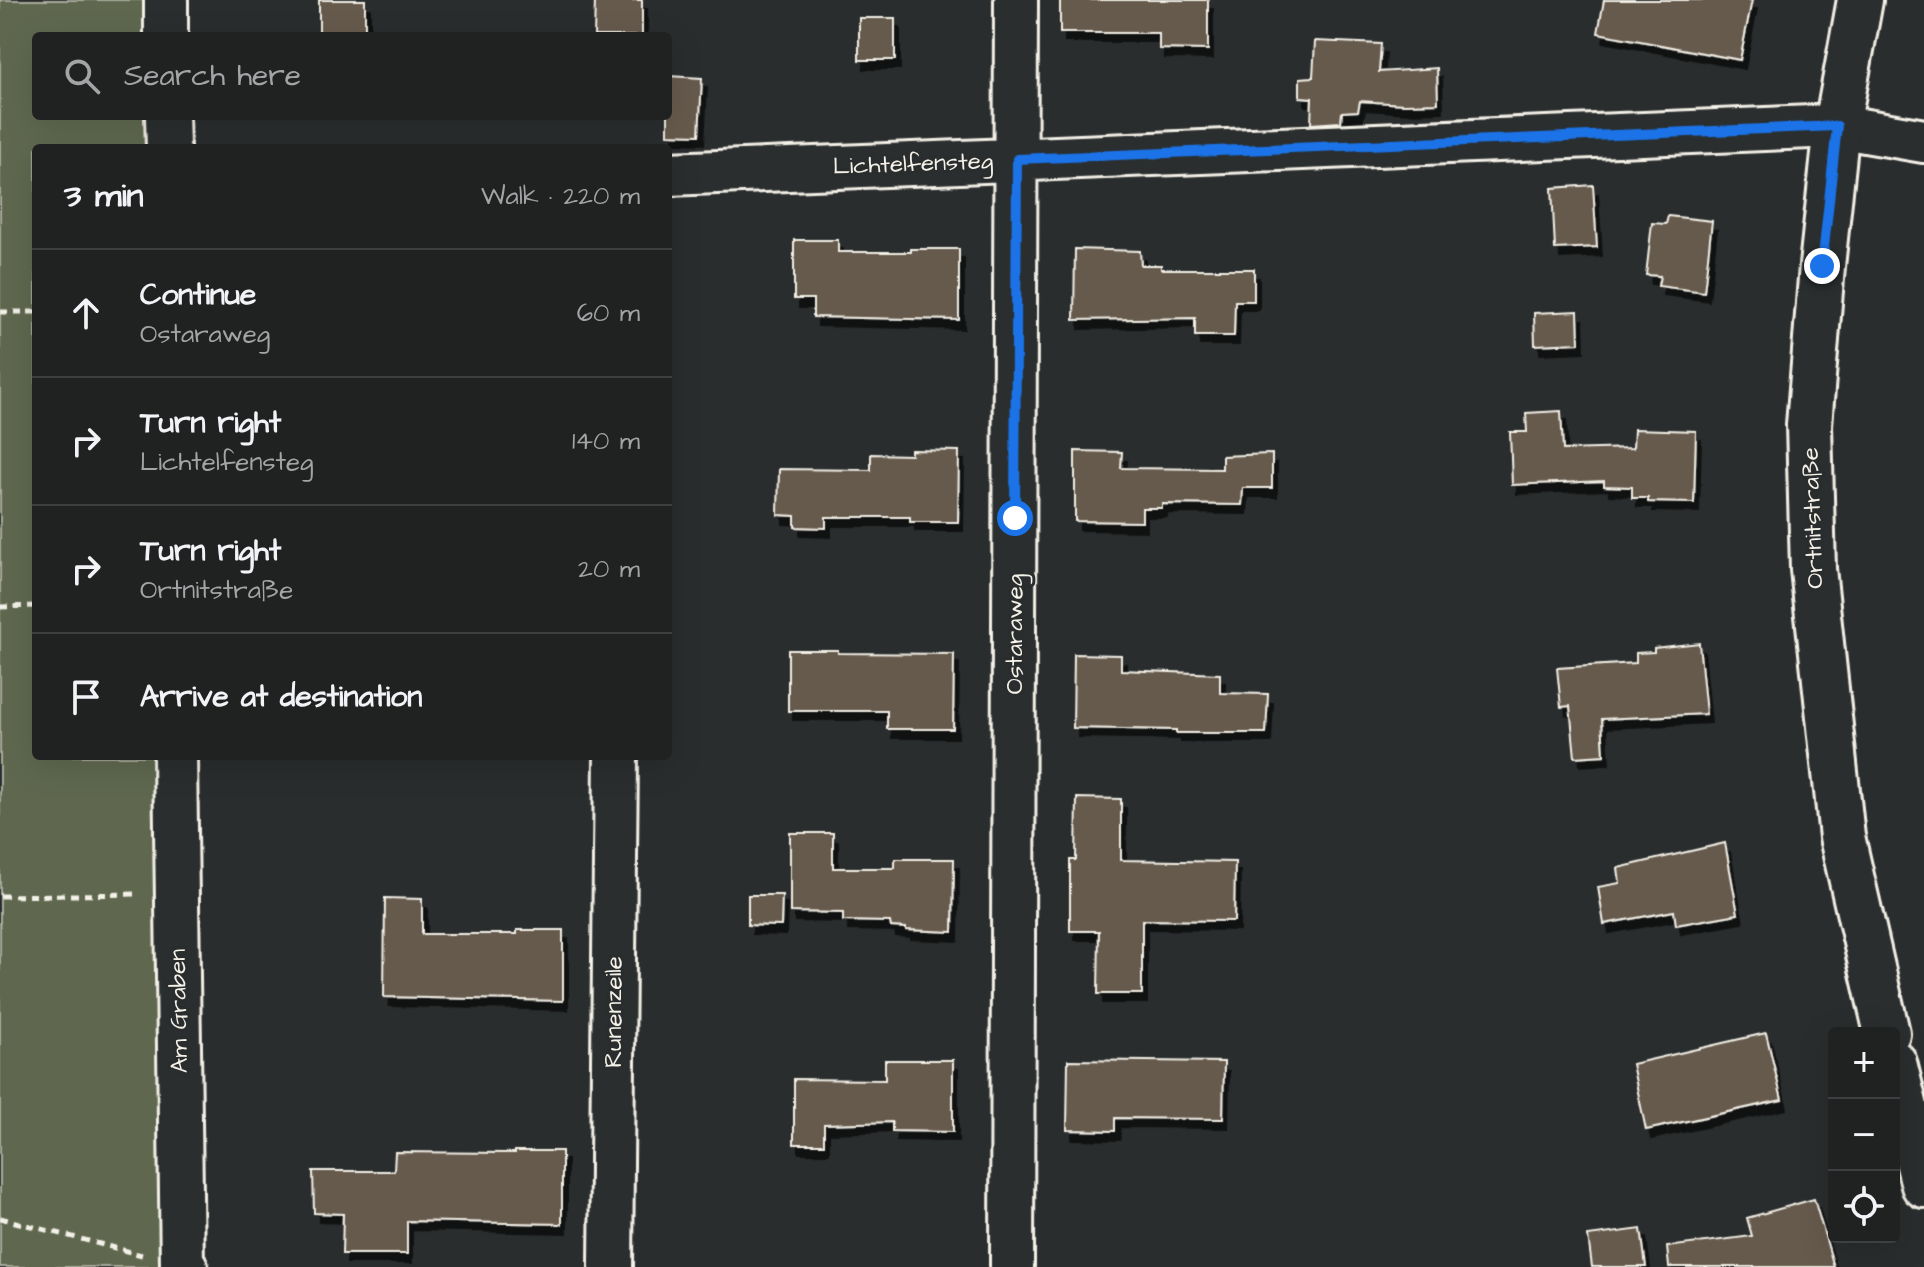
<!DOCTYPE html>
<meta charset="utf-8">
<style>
:root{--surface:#202222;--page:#282a2a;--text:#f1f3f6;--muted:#a2a4a5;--line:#3d3f40}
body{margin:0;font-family:"Architects Daughter",sans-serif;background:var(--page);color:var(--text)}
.controls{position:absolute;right:24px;bottom:24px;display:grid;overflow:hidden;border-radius:8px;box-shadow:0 8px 32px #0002}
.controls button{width:72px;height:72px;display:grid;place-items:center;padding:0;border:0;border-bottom:2px solid var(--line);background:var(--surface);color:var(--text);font:40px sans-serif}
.stop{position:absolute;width:24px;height:24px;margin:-18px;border:6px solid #1a73e8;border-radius:50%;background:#fff}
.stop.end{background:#1a73e8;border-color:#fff;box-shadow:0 2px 8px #0008}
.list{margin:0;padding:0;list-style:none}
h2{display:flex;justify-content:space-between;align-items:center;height:104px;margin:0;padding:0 32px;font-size:34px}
h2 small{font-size:26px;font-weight:400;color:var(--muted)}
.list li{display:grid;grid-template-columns:52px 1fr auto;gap:24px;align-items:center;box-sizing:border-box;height:128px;padding:0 32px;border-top:2px solid var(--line)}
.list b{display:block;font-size:30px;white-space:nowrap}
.list p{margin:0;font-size:26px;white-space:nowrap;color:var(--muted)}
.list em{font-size:26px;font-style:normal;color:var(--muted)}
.icon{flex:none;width:44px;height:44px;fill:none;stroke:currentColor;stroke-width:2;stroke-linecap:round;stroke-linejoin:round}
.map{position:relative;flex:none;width:1924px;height:1267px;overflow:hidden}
.search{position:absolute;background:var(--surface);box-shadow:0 8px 32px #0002;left:32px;top:32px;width:640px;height:88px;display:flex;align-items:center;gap:20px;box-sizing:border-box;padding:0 28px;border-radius:8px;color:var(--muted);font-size:30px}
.panel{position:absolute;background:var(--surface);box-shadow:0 8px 32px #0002;left:32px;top:144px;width:640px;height:616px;border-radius:8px}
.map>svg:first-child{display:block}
.green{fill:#5f684f;stroke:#aaac9c;stroke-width:2}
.building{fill:#665a4d;stroke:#f4f1e8;stroke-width:2;filter:url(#shadow)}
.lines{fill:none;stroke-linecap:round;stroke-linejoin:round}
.street-casing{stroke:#f4f1e8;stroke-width:48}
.secondary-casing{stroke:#f4f1e8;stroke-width:50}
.path{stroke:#f4f1e8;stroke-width:5;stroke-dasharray:8 6;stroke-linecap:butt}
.street{stroke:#2a2d2e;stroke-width:42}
.secondary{stroke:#2a2d2e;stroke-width:44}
.route{stroke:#1a73e8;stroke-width:10}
.labels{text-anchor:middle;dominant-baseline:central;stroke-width:6;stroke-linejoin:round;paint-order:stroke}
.street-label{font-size:24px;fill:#f4f1e8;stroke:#2a2d2e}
</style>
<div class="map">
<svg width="1924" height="1267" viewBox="0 0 1924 1267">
<defs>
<filter id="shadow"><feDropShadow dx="5" dy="9" stdDeviation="0" flood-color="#0009"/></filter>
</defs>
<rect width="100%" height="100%" fill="#2a2d2e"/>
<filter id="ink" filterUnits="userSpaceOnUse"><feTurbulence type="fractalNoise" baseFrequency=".0125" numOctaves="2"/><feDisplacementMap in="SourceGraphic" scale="16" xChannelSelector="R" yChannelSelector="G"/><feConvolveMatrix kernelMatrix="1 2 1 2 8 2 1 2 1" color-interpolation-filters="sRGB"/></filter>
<g filter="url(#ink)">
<path class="green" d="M0 0H146L147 36H36V116H148V148H36V756H158L165 1267H0Z"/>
<path class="building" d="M319 0H365V36H319Z
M595 0H642V36H594Z
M1060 0H1208V50L1159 49V33H1060Z
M1604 0H1752L1740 60 1598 33Z
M859 18H895V60H859Z
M1315 41 1381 44 1379 72 1437 68 1438 103 1404 104 1360 101 1358 111 1342 112 1341 122 1311 124 1312 98 1300 97V78L1313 77Z
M668 76 702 78 699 135 668 134Z
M1593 185 1597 247 1555 249 1552 188Z
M1668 216 1712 221 1704 292 1658 286 1660 276 1646 275 1652 223 1666 224Z
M794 240H838V252H911V249H959V320L813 317V299H794Z
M1075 249 1140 251 1141 265H1161V269H1254V301H1235L1234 336H1195V318L1074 320Z
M1578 311 1579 343 1535 345 1534 313Z
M1561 411 1563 450 1633 448 1634 429 1696 431 1694 503 1648 502V498H1632V487L1604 486V481L1512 485 1510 432H1527L1526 413Z
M911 450 959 451 958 522H910V517H826V528L795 527V516L778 515 779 469 871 470V454L911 455Z
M1075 451 1122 452 1121 468 1222 469V456L1272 454V488H1243L1242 505 1162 504V508H1142V522L1075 521Z
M1699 643 1706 714 1602 719 1604 755 1575 757 1570 706 1561 707 1557 668 1636 663V653L1654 652V648Z
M788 650H838V653L954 654 953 729H887V711H788Z
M1074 654 1121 655V670L1220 674V693L1268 694 1266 733H1176V730L1073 728Z
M1077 798 1121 799V860L1235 862 1234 921 1142 920V994H1098L1099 931H1070V860H1076Z
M790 833H833V868H895V859H954L953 932 906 930V928L891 927 890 922 843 921V913L790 912Z
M1725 843 1738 914 1676 925 1674 911 1604 924 1598 887 1620 883 1618 868Z
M748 895H782L781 926 748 925Z
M385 898 422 899V934H517V930H563V1001L384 997Z
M1766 1033 1782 1100 1646 1130 1632 1064Z
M885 1060H953V1132L892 1131V1122L824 1124V1144H794V1079L885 1080Z
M1068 1060 1224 1062 1223 1119 1115 1118V1131L1067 1130Z
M515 1151H562V1224L407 1221V1254H342L343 1214 314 1213 313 1171H394L395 1152 515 1153Z
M1814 1199 1834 1267H1669L1667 1247 1752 1236 1747 1218Z
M1641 1229 1646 1267H1592L1588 1236Z"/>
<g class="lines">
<g class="street-casing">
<path id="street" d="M166 0V36
M167 116 168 148
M668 174 1837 126 1924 141
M175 756 182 1266 186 1267
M611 1267 616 756
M1012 1267 1016 0"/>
</g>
<g class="secondary-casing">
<path id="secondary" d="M1860 0 1837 126 1822 266 1809 425 1813 569 1842 837 1887 1033
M1894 1063 1924 1185"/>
</g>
<path class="path" d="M0 312H36
M0 607 36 606
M0 896 139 894
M0 1218 142 1255"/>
<use href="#street" class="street"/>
<use href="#secondary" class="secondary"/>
</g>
</g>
<g class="lines" filter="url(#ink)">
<path class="route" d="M1015 518 1017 159 1837 126 1822 266"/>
</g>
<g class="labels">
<g class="street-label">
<text transform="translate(913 164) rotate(-2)">Lichtelfensteg</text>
<text transform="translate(1813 518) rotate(-92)">Ortnitstraße</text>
<text transform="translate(1015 634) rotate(-90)">Ostaraweg</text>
<text transform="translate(179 1011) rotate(-91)">Am Graben</text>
<text transform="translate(614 1012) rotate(-90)">Runenzeile</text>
</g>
</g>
</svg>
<div class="controls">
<button>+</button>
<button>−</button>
<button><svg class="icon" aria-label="locate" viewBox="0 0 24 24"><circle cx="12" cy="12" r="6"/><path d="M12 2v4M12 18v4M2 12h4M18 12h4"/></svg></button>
</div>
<div class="stop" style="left:1015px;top:518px"></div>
<div class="stop end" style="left:1822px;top:266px"></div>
<div class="search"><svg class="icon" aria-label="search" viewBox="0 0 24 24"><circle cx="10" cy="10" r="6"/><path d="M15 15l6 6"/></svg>Search here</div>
<section class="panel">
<h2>3 min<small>Walk · 220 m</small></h2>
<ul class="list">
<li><svg class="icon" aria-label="ahead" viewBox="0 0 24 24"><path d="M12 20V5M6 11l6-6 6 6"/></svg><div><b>Continue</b><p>Ostaraweg</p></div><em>60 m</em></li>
<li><svg class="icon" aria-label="right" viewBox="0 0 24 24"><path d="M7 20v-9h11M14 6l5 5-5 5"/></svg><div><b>Turn right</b><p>Lichtelfensteg</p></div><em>140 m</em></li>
<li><svg class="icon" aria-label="right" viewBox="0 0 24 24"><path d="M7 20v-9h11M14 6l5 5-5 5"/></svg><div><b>Turn right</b><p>Ortnitstraße</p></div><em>20 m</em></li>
<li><svg class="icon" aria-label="arrive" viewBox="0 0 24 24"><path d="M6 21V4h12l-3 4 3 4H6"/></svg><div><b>Arrive at destination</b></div></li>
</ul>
</section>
</div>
